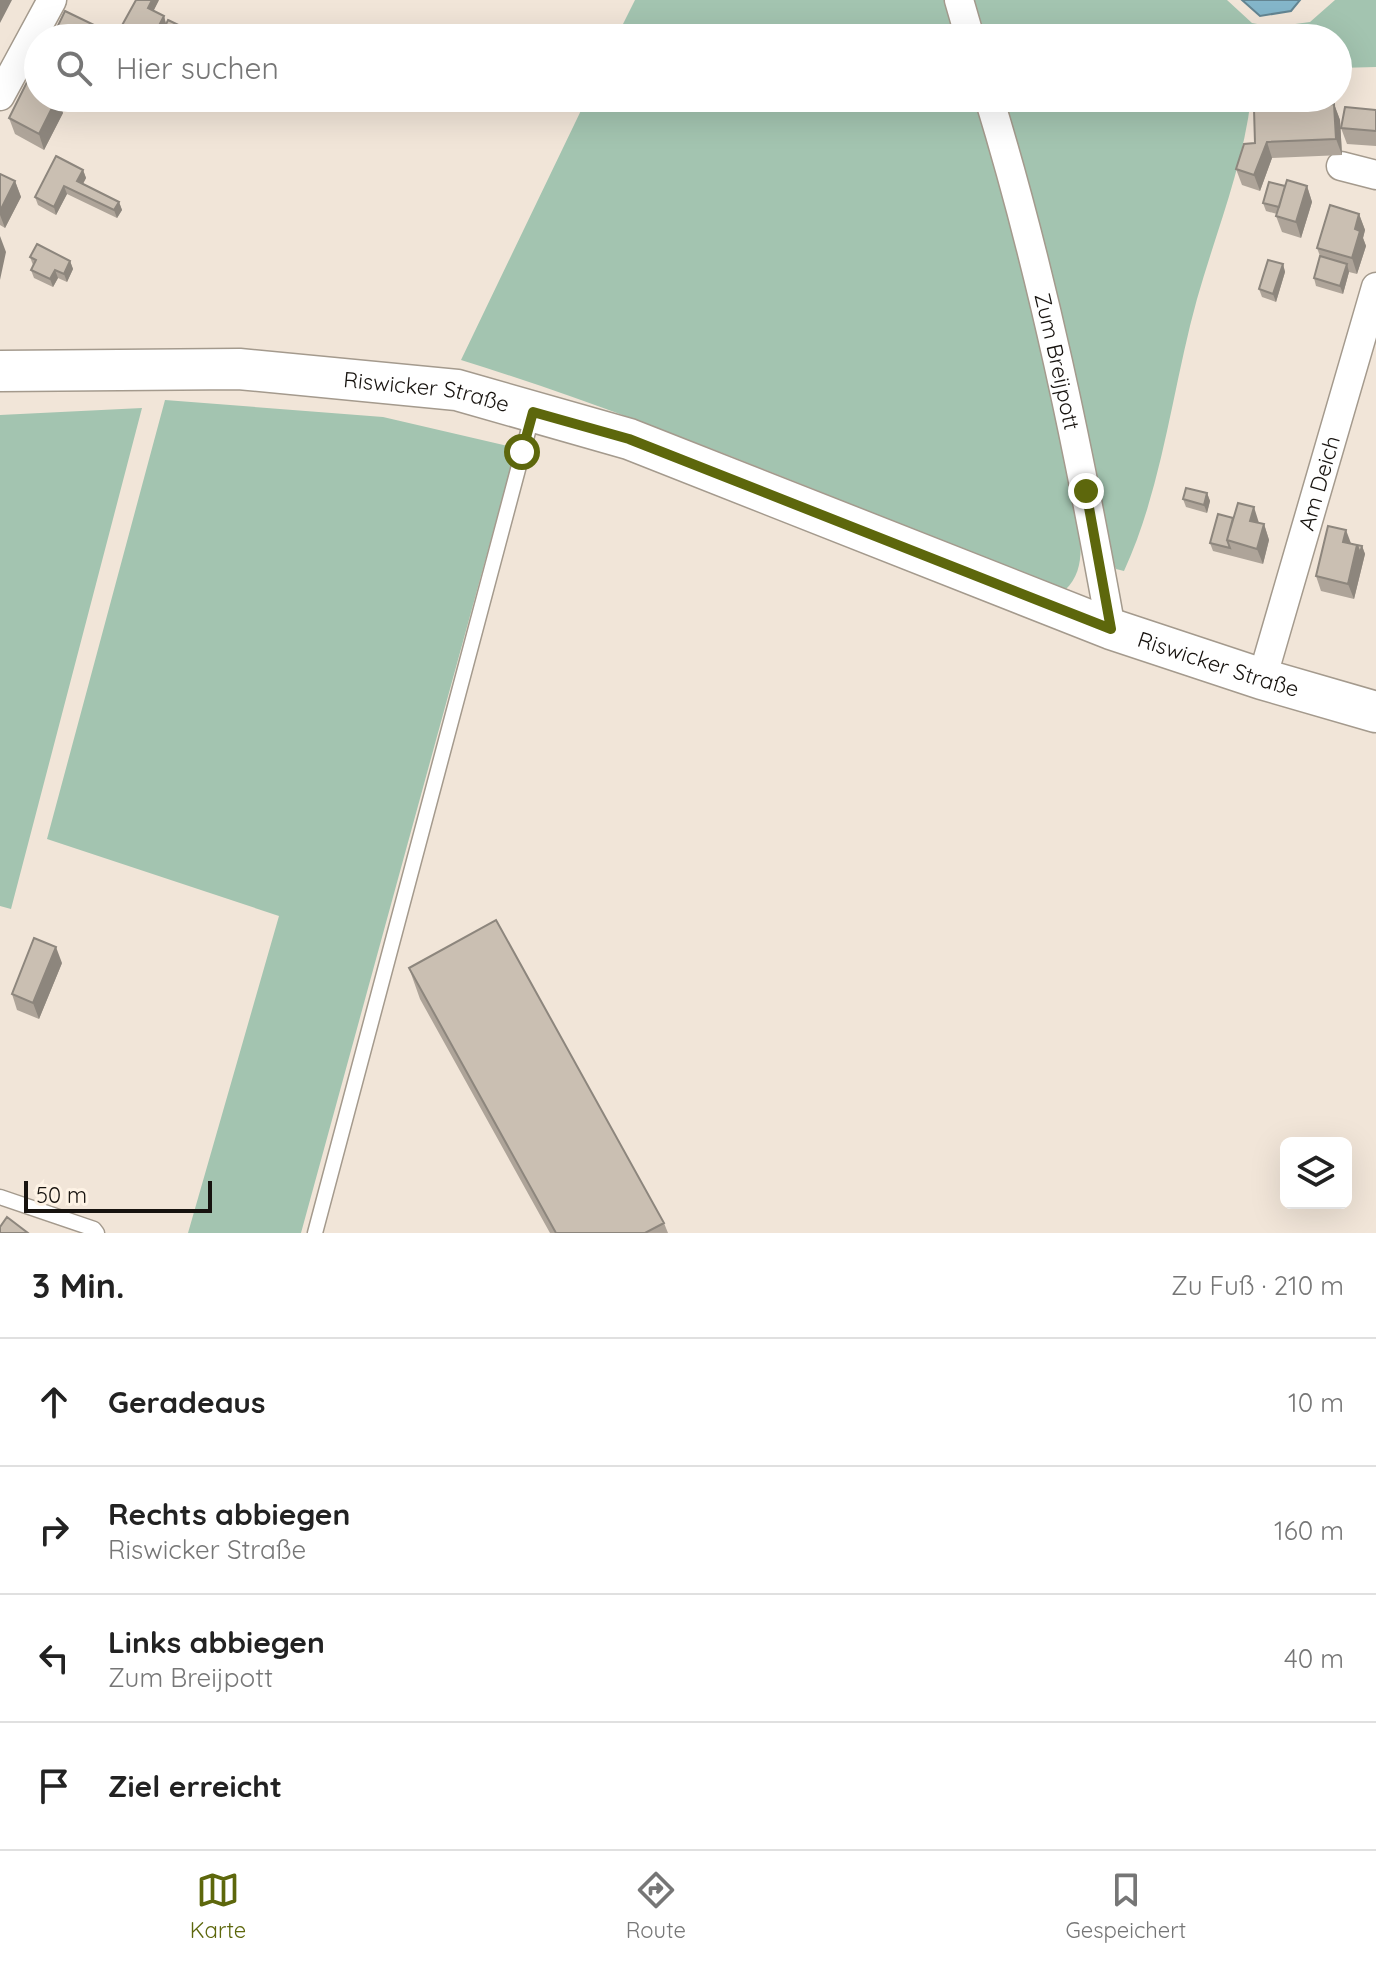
<!DOCTYPE html>
<html lang="de">
<meta charset="utf-8">
<style>
:root{--surface:#fff;--page:#f6f6f6;--text:#222;--muted:#767676;--line:#e0e0e0;--accent:#5d670c}
body{margin:0;font-family:Quicksand,sans-serif;background:var(--page);color:var(--text)}
.controls{position:absolute;right:24px;bottom:24px;display:grid;overflow:hidden;border-radius:12px;box-shadow:0 8px 32px #0002}
.controls button{width:72px;height:72px;display:grid;place-items:center;padding:0;border:0;border-bottom:2px solid var(--line);background:var(--surface);color:var(--text);font:40px sans-serif}
.scale{position:absolute;left:24px;bottom:20px;width:188px;box-sizing:border-box;padding-left:8px;border:4px solid #17130f;border-top:0;font-size:22px;line-height:28px;white-space:nowrap;color:#17130f;-webkit-text-stroke:6px #fef3e5;paint-order:stroke}
.stop{position:absolute;width:24px;height:24px;margin:-18px;border:6px solid #5d670c;border-radius:50%;background:#fff}
.stop.end{background:#5d670c;border-color:#fff;box-shadow:0 2px 8px #0008}
.list{margin:0;padding:0;list-style:none}
h2{display:flex;justify-content:space-between;align-items:center;height:104px;margin:0;padding:0 32px;font-size:34px}
h2 small{font-size:26px;font-weight:400;color:var(--muted)}
.list li{display:grid;grid-template-columns:52px 1fr auto;gap:24px;align-items:center;box-sizing:border-box;height:128px;padding:0 32px;border-top:2px solid var(--line)}
.list b{display:block;font-size:30px;white-space:nowrap}
.list p{margin:0;font-size:26px;white-space:nowrap;color:var(--muted)}
.list em{font-size:26px;font-style:normal;color:var(--muted)}
.icon{flex:none;width:44px;height:44px;fill:none;stroke:currentColor;stroke-width:2;stroke-linecap:round;stroke-linejoin:round}
.map{position:relative;flex:none;width:1376px;height:1233px;overflow:hidden}
.search{position:absolute;background:var(--surface);box-shadow:0 8px 32px #0002;left:24px;right:24px;top:24px;height:88px;display:flex;align-items:center;gap:20px;box-sizing:border-box;padding:0 28px;border-radius:44px;color:var(--muted);font-size:30px}
.sheet{height:616px;background:var(--surface)}
nav{display:flex;justify-content:space-around;align-items:center;box-sizing:border-box;height:112px;border-top:2px solid var(--line);background:var(--surface);font-size:22px;color:var(--muted)}
nav a{display:grid;justify-items:center;gap:4px}
nav .on{color:var(--accent)}
.map>svg:first-child{display:block}
.green{fill:#a3c4b0}
.water{fill:#84b6ca;stroke:#638592;stroke-width:2}
.lines{fill:none;stroke-linecap:round;stroke-linejoin:round}
.lane-casing{stroke:#a49a8d;stroke-width:17}
.street-casing{stroke:#a49a8d;stroke-width:31}
.secondary-casing{stroke:#a49a8d;stroke-width:43}
.lane{stroke:#fff;stroke-width:14}
.street{stroke:#fff;stroke-width:28}
.secondary{stroke:#fff;stroke-width:40}
.wall{fill:#aea499}
.shaded-wall{fill:#8d867d}
.building{fill:#cabfb2;stroke:#8d867d;stroke-width:2}
.route{stroke:#5d670c;stroke-width:10}
.labels{text-anchor:middle;dominant-baseline:central;stroke-width:6;stroke-linejoin:round;paint-order:stroke}
.street-label{font-size:22px;fill:#17130f;stroke:#fef3e5}
</style>
<div class="map">
<svg width="1376" height="1233" viewBox="0 0 1376 1233">
<rect width="100%" height="100%" fill="#f1e5d8"/>
<path class="green" d="M635 0H947L961 38H616Z
M972 0H1227L1252 23 1273 27 1310 22 1335 0H1376V67L1338 68V38H985Z
M587 98H980L997 155 1076 502C1079 532 1089 568 1065 590 864 512 667 424 461 360Z
M1003 98H1251C1243 167 1216 232 1197 299 1172 389 1163 486 1124 571L1116 569 1109 553Z
M165 400 383 417 516 448 301 1233H188L279 916 47 839Z
M142 408 11 909 0 906V415Z"/>
<path class="water" d="M1242 0H1300L1291 11 1260 16Z"/>
<g class="lines">
<g class="lane-casing">
<path id="lane" d="M0 1197 94 1229 97 1233
M315 1233 533 413"/>
</g>
<g class="street-casing">
<g id="street">
<path d="M959 0 970 38"/>
<path d="M0 96 52 0"/>
<path id="s1" d="M989 98C1042 271 1079 451 1111 629"/>
<path d="M1341 166 1376 175"/>
<path id="s2" d="M1262 679 1376 287"/>
</g>
</g>
<g class="secondary-casing">
<g id="secondary">
<path id="s3" d="M0 371 239 369 457 390 629 439 1111 629 1262 679 1376 712"/>
</g>
</g>
<use href="#lane" class="lane"/>
<use href="#street" class="street"/>
<use href="#secondary" class="secondary"/>
</g>
<path class="wall" d="M159 0 153 11 164 16 166 24 194 38H162L161 36 160 38H115Z
M57 98 63 113 44 150 15 134 9 118Z
M1334 104 1340 120 1342 155 1272 158 1260 191 1242 185 1236 169 1255 143Z
M1376 110V146L1347 144 1341 128Z
M83 170 86 178 83 184 119 202 122 210 117 218 67 194 56 215 38 205 35 197Z
M0 174 15 181 21 197 5 228 0 225Z
M1285 186H1307L1312 202 1301 238 1282 232 1276 216 1277 214 1266 211 1263 203Z
M1359 214 1365 230 1363 238 1366 246 1357 274 1349 272 1343 294 1316 286 1314 278 1320 256 1317 248Z
M30 257 70 261 73 269 67 282 58 278 53 287 34 278 31 270 33 265Z
M1283 264 1285 272 1276 302 1262 297 1259 289Z
M1207 493 1210 501 1207 513 1186 507 1183 499Z
M1233 518 1264 524 1269 540 1263 564 1213 551 1210 543Z
M1351 544 1362 546 1365 554 1354 599 1321 591 1316 576Z
M62 963 39 1019 17 1010 12 994Z
M409 968 664 1223 668 1233H550L420 999Z"/>
<path class="shaded-wall" d="M0 0H12L0 23Z
M152 0H159L151 16 148 8Z
M164 16 166 24 160 38H154Z
M94 25 98 38H87Z
M57 98 63 113 44 150 39 134Z
M1334 104 1340 120 1342 155 1336 139Z
M1267 142 1272 158 1260 191 1254 175Z
M83 170 86 178 80 189 77 181Z
M15 181 21 197 5 228 0 215V211Z
M64 186 67 194 56 215 54 207Z
M1307 186 1312 202 1301 238 1296 222Z
M119 202 122 210 117 218 114 210Z
M1359 214 1365 230 1363 238 1366 246 1357 274 1352 258 1355 229Z
M0 236 6 252 0 280Z
M70 261 73 269 67 282 64 274Z
M1283 264 1285 272 1276 302 1273 294Z
M1347 264 1349 272 1343 294 1340 286Z
M55 270 58 278 53 287 50 279Z
M1207 493 1210 501 1207 513 1204 505Z
M1254 507 1259 523 1250 521Z
M1264 524 1269 540 1263 564 1257 549Z
M1346 530 1352 546 1343 542Z
M1357 545 1362 546 1365 554 1354 599 1348 584Z
M56 947 62 963 39 1019 33 1003Z"/>
<path class="building" d="M136 0H152L148 8 164 16 153 37 142 32 139 38H115Z
M65 11 94 25 87 38H52Z
M168 20 191 31 188 38H167L161 35Z
M27 82 38 88V98H57L39 134 9 118Z
M1334 104 1336 139 1267 142 1254 175 1236 169 1244 144 1255 143 1254 109Z
M1345 107 1376 110V131L1341 128Z
M56 156 83 170 77 181 119 202 114 210 64 186 54 207 35 197Z
M0 174 15 181 0 211Z
M1287 180 1307 186 1296 222 1276 216Z
M1269 182 1285 186 1279 207 1263 203Z
M1330 205 1359 214 1355 229 1360 231 1352 258 1317 248Z
M37 244 70 261 64 274 55 270 50 279 31 270 36 260 30 257Z
M1320 256 1347 264 1340 286 1314 278Z
M1268 260 1283 264 1273 294 1259 289Z
M1186 488 1207 493 1204 505 1183 499Z
M1238 503 1254 507 1250 521 1264 524 1257 549 1227 540Z
M1218 514 1233 518 1227 540 1230 548 1210 543Z
M1328 526 1346 530 1343 542 1357 545 1348 584 1316 576Z
M1352 544 1362 546 1360 553 1357 545Z
M496 920 664 1223 645 1233H556L409 968Z
M34 938 56 947 33 1003 12 994Z
M7 1217 28 1233H0V1227Z"/>
<g class="lines">
<path class="route" d="M522 452 533 412 629 439 1111 629 1086 491"/>
</g>
<g class="labels">
<g class="street-label">
<text stroke="none"><textPath href="#s1" startOffset="272">Zum Breijpott</textPath></text>
<text stroke="none"><textPath href="#s3" startOffset="428">Riswicker Straße</textPath></text>
<text stroke="none"><textPath href="#s2" startOffset="204">Am Deich</textPath></text>
<text stroke="none"><textPath href="#s3" startOffset="1268">Riswicker Straße</textPath></text>
</g>
</g>
</svg>
<div class="controls">
<button><svg class="icon" aria-label="layers" viewBox="0 0 24 24"><path d="M12 4l9 5-9 5-9-5zM3 14l9 5 9-5"/></svg></button>
</div>
<div class="scale">50 m</div>
<div class="stop" style="left:522px;top:452px"></div>
<div class="stop end" style="left:1086px;top:491px"></div>
<div class="search"><svg class="icon" aria-label="search" viewBox="0 0 24 24"><circle cx="10" cy="10" r="6"/><path d="M15 15l6 6"/></svg>Hier suchen</div>
</div>
<section class="sheet">
<h2>3 Min.<small>Zu Fuß · 210 m</small></h2>
<ul class="list">
<li><svg class="icon" aria-label="ahead" viewBox="0 0 24 24"><path d="M12 20V5M6 11l6-6 6 6"/></svg><div><b>Geradeaus</b></div><em>10 m</em></li>
<li><svg class="icon" aria-label="right" viewBox="0 0 24 24"><path d="M7 20v-9h11M14 6l5 5-5 5"/></svg><div><b>Rechts abbiegen</b><p>Riswicker Straße</p></div><em>160 m</em></li>
<li><svg class="icon" aria-label="left" viewBox="0 0 24 24"><path d="M17 20v-9H6M10 6l-5 5 5 5"/></svg><div><b>Links abbiegen</b><p>Zum Breijpott</p></div><em>40 m</em></li>
<li><svg class="icon" aria-label="arrive" viewBox="0 0 24 24"><path d="M6 21V4h12l-3 4 3 4H6"/></svg><div><b>Ziel erreicht</b></div></li>
</ul>
</section>
<nav>
<a class="on"><svg class="icon" aria-label="map" viewBox="0 0 24 24"><path d="M3 6l6-2 6 2 6-2v14l-6 2-6-2-6 2zM9 4v14M15 6v14"/></svg>Karte</a>
<a><svg class="icon" aria-label="directions" viewBox="0 0 24 24"><path d="M12 3l9 9-9 9-9-9zM9 14v-3h6M13 9l2 2-2 2"/></svg>Route</a>
<a><svg class="icon" aria-label="saved" viewBox="0 0 24 24"><path d="M7 4h10v16l-5-4-5 4z"/></svg>Gespeichert</a>
</nav>
